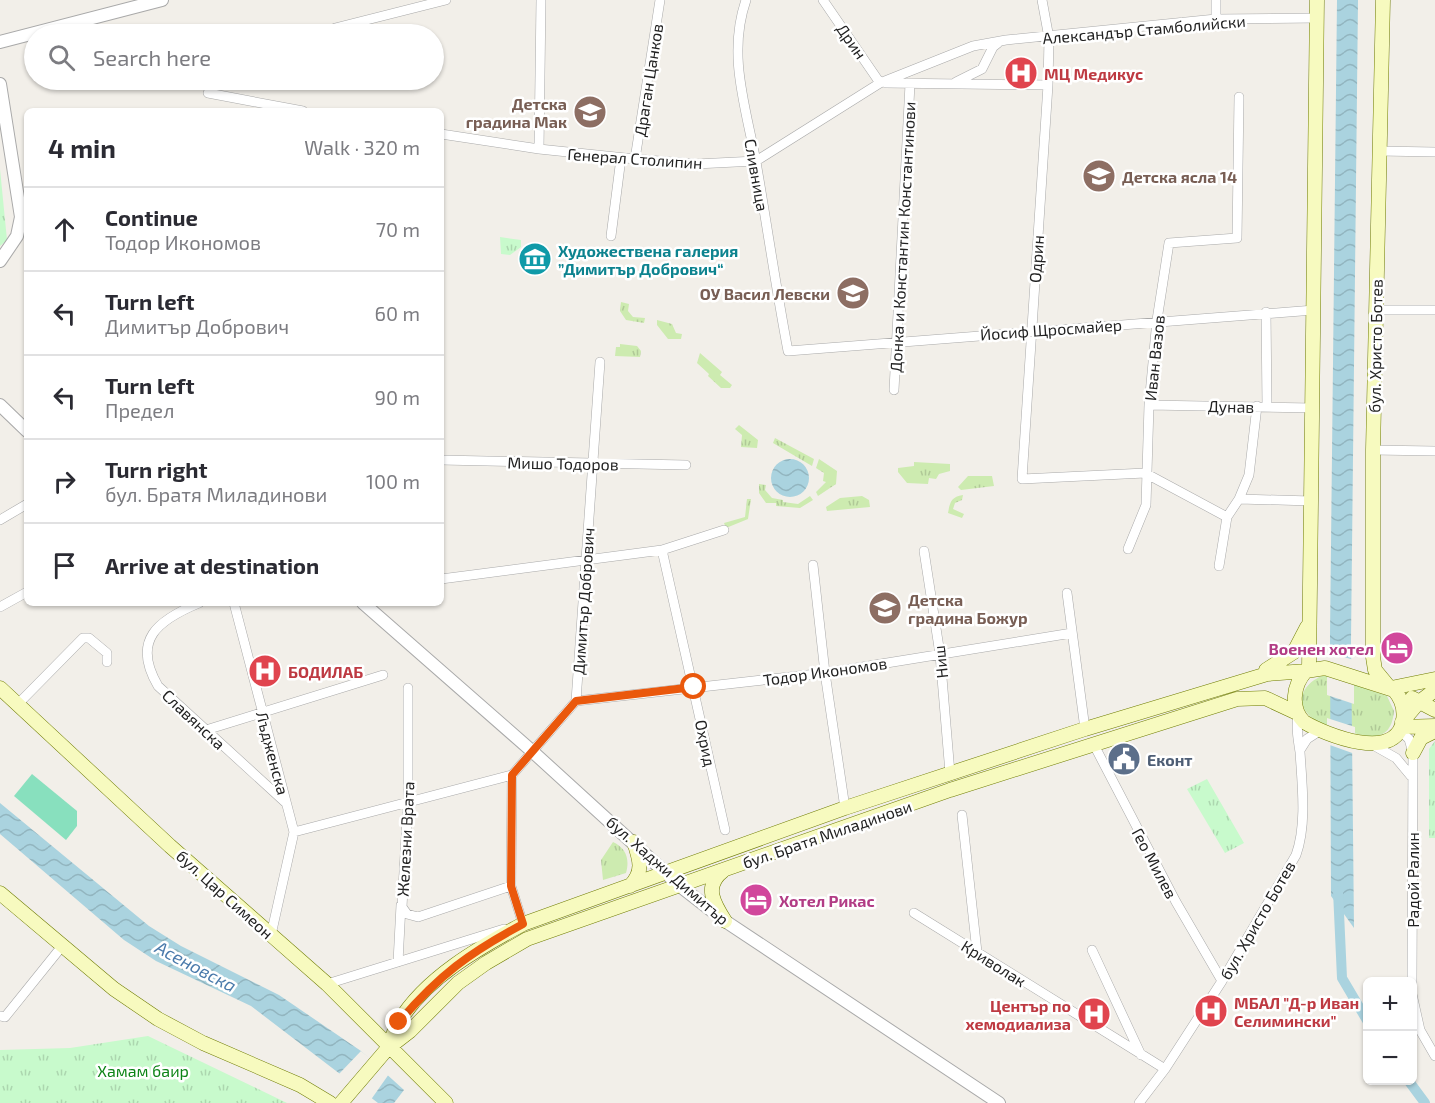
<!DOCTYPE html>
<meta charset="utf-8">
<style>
:root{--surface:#fff;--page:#f2f2f3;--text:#2b2b33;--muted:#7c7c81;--line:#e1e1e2}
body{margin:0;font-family:"Exo 2",sans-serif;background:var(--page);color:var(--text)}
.controls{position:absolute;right:18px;bottom:18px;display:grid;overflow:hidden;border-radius:9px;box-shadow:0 2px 4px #0004}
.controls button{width:54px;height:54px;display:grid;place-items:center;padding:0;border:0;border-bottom:2px solid var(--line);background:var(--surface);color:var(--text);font:30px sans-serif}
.stop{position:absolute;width:18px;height:18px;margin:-14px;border:4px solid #ea580c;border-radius:50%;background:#fff}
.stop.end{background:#ea580c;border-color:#fff;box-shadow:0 2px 6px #0008}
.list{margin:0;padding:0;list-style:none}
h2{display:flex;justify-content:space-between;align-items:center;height:78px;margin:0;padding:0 24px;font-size:26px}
h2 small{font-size:20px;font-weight:400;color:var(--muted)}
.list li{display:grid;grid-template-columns:39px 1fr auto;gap:18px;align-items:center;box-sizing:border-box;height:84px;padding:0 24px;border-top:2px solid var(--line)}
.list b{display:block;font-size:22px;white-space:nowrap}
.list p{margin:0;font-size:20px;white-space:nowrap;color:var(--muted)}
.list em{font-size:20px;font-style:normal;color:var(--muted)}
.icon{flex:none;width:33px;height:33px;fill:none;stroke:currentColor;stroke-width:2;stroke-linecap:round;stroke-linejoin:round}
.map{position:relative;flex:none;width:1435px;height:1103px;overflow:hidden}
.search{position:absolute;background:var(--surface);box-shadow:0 2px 4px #0004;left:24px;top:24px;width:420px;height:66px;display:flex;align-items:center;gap:15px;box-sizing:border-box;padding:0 21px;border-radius:33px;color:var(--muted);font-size:22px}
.panel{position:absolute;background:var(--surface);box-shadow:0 2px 4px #0004;left:24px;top:108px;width:420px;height:498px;border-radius:9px}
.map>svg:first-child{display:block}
.grass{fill:url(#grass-tufts)}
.park{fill:url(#park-tufts)}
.pitch{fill:#88e0be}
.water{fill:url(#water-waves)}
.pier{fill:#f2efe9}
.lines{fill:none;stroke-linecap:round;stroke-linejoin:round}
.canal{stroke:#aad3df;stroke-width:10}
.minor-casing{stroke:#a9a9a9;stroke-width:10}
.tertiary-casing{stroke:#a9a9a9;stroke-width:14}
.secondary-casing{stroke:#707d05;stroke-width:15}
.minor{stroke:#fff;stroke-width:9}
.tertiary{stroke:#fff;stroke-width:12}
.secondary{stroke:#f7fabf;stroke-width:14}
.route{stroke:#ea580c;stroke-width:8}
.labels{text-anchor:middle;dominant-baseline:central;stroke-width:5;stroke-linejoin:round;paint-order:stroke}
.street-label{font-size:16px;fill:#222;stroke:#fff}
.health-label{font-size:16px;font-weight:bold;fill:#be3a42;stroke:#fff;text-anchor:start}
.education-label{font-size:16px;font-weight:bold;fill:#785e54;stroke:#fff;text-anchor:end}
.culture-label{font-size:16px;font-weight:bold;fill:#0d838f;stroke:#fff;text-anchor:start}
.hotel-label{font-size:16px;font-weight:bold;fill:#b23c85;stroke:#fff;text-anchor:end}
.service-label{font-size:16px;font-weight:bold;fill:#4e5e75;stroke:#fff;text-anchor:start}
.park-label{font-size:16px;fill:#0c8416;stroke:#fff}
.water-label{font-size:18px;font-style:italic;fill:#4a7aab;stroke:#fff}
</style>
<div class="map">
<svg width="1435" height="1103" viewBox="0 0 1435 1103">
<defs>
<pattern id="grass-tufts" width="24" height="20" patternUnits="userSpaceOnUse" patternTransform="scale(1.5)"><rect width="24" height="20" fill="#cdebb0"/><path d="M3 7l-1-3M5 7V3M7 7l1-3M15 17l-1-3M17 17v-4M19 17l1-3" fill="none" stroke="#b0c997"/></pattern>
<pattern id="park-tufts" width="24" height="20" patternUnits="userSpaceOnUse" patternTransform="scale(1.5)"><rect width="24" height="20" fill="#c8facc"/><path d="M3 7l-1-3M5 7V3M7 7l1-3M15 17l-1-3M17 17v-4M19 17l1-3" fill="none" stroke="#acd6af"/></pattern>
<pattern id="water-waves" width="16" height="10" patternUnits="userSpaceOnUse" patternTransform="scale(1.5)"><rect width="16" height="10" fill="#aad3df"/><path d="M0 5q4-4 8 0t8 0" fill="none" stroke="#92b5bf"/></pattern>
</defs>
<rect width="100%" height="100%" fill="#f2efe9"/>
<path class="grass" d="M621 302 629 304 628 311 633 317 645 318 644 323 626 320 620 311Z
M657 320 672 324 676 333 682 334 681 339H668L657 325Z
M620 344 637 346 641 351 640 357 615 356 616 347H620Z
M700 353 722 372 720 375 732 385 730 388H721L708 376 709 374 697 363Z
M739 425 758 440 757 448 741 447 742 435 735 429Z
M775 438 814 459 812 466 773 443Z
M819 459 837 471 836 484 818 496 816 492 826 482 823 481 824 473 816 468Z
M914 462 950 464V471L939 474 936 479 929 478 928 484 907 483 898 472V468L914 466Z
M968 476H992L994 486 961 490 958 487Z
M759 484 766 485 765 490 772 498 783 500V502L798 504 810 496 813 500 800 508 776 506V503H766L759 493Z
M963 495 962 500 955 503 953 509 964 514 962 518 948 513C950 502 951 497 963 495Z
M862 496 869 500 870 507 827 511 826 507 840 498Z
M747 499H751L748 519 726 528 724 523 745 517Z
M1326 675 1387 696 1394 711C1391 747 1363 736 1340 729 1328 725 1315 723 1307 713 1293 697 1310 678 1326 675Z
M613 842C626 848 630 859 626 873L603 880 601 860Z"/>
<path class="park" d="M0 169 7 240 0 246Z
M500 237 521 240V247L510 255 501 254Z
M1435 741V838H1429V749Z
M1207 779 1244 843 1225 853 1187 789Z
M148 1036 287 1103H0V1050L70 1048Z"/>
<path class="pitch" d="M32 774 77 811V826L66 840 14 796Z"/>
<path class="water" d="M1337 0H1358L1351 641 1354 928 1331 896 1330 636Z
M771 478a19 19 0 1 1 38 0a19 19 0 1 1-38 0Z
M0 803 149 926 181 946 279 995 361 1051 404 1090 394 1103H378L251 1006 156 961 124 940 0 834Z"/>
<path class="pier" d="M1327 652 1354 660V704L1327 695Z
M1327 718 1355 727V754L1327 744Z
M361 1051 389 1074 370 1101 338 1075Z"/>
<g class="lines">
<path class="canal" d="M1338 891 1342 978 1368 1022
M1408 1080 1425 1103"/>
<g class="minor-casing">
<path id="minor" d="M746 0C727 55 746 107 756 162 767 225 776 288 788 351L1314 310
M823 0 880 83
M1042 0 1049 38 1048 85 1022 479 1145 473 1227 517
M1216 0V19
M335 28 446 0
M956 82 982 69 993 47 998 43
M886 83 1048 85
M208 93 303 111
M441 134 539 149 635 159 696 164 756 161 880 83 973 46 1006 40 1216 19 1317 18
M539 149 541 0
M1380 151 1435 152
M635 159 660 0
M611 236 621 158
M1376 310H1435
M1266 312 1267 406
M894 390 910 84
M1149 405 1312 408
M1373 450 1435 451
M441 460 686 465
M1239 499 1311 501
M0 520 27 504
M1128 549 1146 505 1149 405 1157 320 1169 243 1237 238 1239 97
M662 550 725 830
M924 551 940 654 950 773
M813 565 825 673 845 808
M1219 566 1227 517 1239 499 1249 475 1257 406
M441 579 662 550 724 530
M1067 593 1085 729
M199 603C158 620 131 640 158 686L286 803
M234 603 294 832 271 935
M0 607 27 592
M408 688V801L402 907 407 914 418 917 511 886
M576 701 825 673 1072 633
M18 704 83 638H89L107 653V662
M206 730 383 675
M1399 730 1409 739 1413 753 1412 982
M1093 743 1176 902 1222 981
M1373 745 1396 758 1411 776
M1300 750 1307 739 1321 730
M512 775 511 886 523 924 517 925
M962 815 977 952
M294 832 512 775 576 701 600 362
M914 913 1165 1069
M1092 950 1141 1055
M398 962 401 905
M327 984 504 929
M1412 994 1420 1030 1435 1056
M0 1016 5 1017 63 945
M1139 1103 1165 1069 1222 981 1296 855C1307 825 1302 784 1300 752 1298 739 1296 729 1298 715"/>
</g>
<g class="tertiary-casing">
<path id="tertiary" d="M0 42 162 0
M0 84 21 217 17 236 0 261
M0 405 27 431
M363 603 533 752 680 886 725 921 999 1103"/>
</g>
<g class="secondary-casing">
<path id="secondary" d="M1383 0 1373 450V657L1375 670 1389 687
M1325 668 1394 690C1402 699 1405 709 1403 721 1396 763 1326 735 1304 722 1290 708 1293 685 1306 671Z
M1309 669 1317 0
M1266 670 1294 652 1307 627
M0 688 170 846 327 984 446 1103
M1391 688 1435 679
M1412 698 1435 710
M1402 722 1419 702 1435 690
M1401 727 1435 726
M1413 753 1421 738 1435 731
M723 871C703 886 714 904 725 921
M630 886C644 872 640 860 634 842
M0 893 114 989 158 1019 203 1043 300 1085 330 1103
M388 1048C392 1040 394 1029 399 1022 425 978 480 947 523 924L845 808 1085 729 1267 674 1306 671
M341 1103 388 1048 410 1031 458 983 486 963 527 939 950 790 1237 699 1265 698 1297 713"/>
</g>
<use href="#minor" class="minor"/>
<use href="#tertiary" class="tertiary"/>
<use href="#secondary" class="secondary"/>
</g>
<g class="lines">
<path class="route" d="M399 1022C439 975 469 953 523 924L511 886 512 775 576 701 694 687"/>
</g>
<defs>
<g id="hospital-disc" transform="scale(1.725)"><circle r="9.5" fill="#e0444e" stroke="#fff"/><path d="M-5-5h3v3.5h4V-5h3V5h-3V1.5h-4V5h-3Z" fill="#fff"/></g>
<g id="school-disc" transform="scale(1.725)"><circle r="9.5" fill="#8d6e63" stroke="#fff"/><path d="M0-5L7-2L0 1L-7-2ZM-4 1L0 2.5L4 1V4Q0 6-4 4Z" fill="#fff"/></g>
<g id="museum-disc" transform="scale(1.725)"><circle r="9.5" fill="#0f9aa8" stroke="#fff"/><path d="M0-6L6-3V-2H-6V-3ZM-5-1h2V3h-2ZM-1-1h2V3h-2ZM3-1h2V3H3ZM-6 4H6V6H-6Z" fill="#fff"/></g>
<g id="hotel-disc" transform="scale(1.725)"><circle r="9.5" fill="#d1479c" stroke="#fff"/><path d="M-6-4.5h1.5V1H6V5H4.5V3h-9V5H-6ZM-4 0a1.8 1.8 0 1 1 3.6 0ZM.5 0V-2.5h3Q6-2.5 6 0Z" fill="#fff"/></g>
<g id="civic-disc" transform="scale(1.725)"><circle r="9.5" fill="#5c6f8a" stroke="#fff"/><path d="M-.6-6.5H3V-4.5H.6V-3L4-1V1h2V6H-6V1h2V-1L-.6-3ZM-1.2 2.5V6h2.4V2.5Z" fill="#fff"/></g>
</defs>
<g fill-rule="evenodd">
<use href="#hospital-disc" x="1021" y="73"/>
<use href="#school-disc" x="590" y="112"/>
<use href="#school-disc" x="1099" y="176"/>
<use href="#museum-disc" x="535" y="259"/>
<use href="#school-disc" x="853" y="293"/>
<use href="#school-disc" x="885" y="608"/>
<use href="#hotel-disc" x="1397" y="648"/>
<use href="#hospital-disc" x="265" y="671"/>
<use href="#civic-disc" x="1124" y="759"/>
<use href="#hotel-disc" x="756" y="900"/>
<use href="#hospital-disc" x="1211" y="1011"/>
<use href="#hospital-disc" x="1094" y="1014"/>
</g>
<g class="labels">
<g class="street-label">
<text transform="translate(1144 29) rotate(-5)">Александър Стамболийски</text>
<text transform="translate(852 41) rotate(55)">Дрин</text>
<text transform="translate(648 80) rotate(-81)">Драган Цанков</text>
<text transform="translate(635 158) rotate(4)">Генерал Столипин</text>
<text transform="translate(757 175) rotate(80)">Сливница</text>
<text transform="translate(902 237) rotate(-87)">Донка и Константин Константинови</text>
<text transform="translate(1036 259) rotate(-86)">Одрин</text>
<text transform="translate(1051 329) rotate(-4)">Йосиф Щросмайер</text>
<text transform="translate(1375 346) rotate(-89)">бул. Христо Ботев</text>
<text transform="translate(1154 358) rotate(-84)">Иван Вазов</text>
<text transform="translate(1231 406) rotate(1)">Дунав</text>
<text transform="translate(563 463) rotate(1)">Мишо Тодоров</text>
<text transform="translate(583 601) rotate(-86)">Димитър Добрович</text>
<text transform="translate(940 662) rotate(-96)">Ниш</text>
<text transform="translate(825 671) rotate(-8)">Тодор Икономов</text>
<text transform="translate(194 719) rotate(43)">Славянска</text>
<text transform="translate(706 743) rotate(78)">Охрид</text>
<text transform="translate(273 753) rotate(75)">Лъдженска</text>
<text transform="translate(827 834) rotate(-19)">бул. Братя Миладинови</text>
<text transform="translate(405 839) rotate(-87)">Железни Врата</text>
<text transform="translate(1155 863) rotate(62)">Гео Милев</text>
<text transform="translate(668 870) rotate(41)">бул. Хаджи Димитър</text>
<text transform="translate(1412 880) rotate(-90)">Радой Ралин</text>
<text transform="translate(225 894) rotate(42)">бул. Цар Симеон</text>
<text transform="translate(1257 920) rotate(-60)">бул. Христо Ботев</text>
<text transform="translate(994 963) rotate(32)">Криволак</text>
</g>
<g class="health-label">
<text x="1044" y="73">МЦ Медикус</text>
<text x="288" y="671">БОДИЛАБ</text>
<text x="1234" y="1002">МБАЛ "Д-р Иван<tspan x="1234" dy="18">Селимински"</tspan></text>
<text x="1071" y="1005" text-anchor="end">Център по<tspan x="1071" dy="18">хемодиализа</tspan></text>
</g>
<g class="education-label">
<text x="567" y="103">Детска<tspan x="567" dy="18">градина Мак</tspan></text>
<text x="1122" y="176" text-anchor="start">Детска ясла 14</text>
<text x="830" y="293">ОУ Васил Левски</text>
<text x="908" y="599" text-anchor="start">Детска<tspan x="908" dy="18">градина Божур</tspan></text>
</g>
<g class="culture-label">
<text x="558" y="250">Художествена галерия<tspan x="558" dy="18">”Димитър Добрович“</tspan></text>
</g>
<g class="hotel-label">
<text x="1374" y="648">Военен хотел</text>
<text x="779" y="900" text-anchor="start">Хотел Рикас</text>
</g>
<g class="service-label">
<text x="1147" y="759">Еконт</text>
</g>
<g class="park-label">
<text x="143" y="1070">Хамам баир</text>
</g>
<g class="water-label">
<text transform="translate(196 966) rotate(28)">Асеновска</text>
</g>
</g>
</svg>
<div class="controls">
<button>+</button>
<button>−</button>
</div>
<div class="stop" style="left:694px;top:687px"></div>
<div class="stop end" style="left:399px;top:1022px"></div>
<div class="search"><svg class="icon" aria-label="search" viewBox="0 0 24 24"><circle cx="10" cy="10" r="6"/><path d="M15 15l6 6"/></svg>Search here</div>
<section class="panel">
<h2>4 min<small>Walk · 320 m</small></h2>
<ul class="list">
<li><svg class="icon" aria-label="ahead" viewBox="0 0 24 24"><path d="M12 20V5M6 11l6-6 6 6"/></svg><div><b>Continue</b><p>Тодор Икономов</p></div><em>70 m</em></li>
<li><svg class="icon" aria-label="left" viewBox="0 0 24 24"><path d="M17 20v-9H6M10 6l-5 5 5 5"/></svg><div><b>Turn left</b><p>Димитър Добрович</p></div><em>60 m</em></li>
<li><svg class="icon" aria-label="left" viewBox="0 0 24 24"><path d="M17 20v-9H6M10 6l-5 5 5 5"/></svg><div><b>Turn left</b><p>Предел</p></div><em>90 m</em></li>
<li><svg class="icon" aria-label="right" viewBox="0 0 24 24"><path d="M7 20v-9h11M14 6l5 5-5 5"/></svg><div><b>Turn right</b><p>бул. Братя Миладинови</p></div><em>100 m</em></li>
<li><svg class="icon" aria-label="arrive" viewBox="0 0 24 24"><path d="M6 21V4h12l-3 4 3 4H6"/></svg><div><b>Arrive at destination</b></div></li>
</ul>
</section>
</div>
